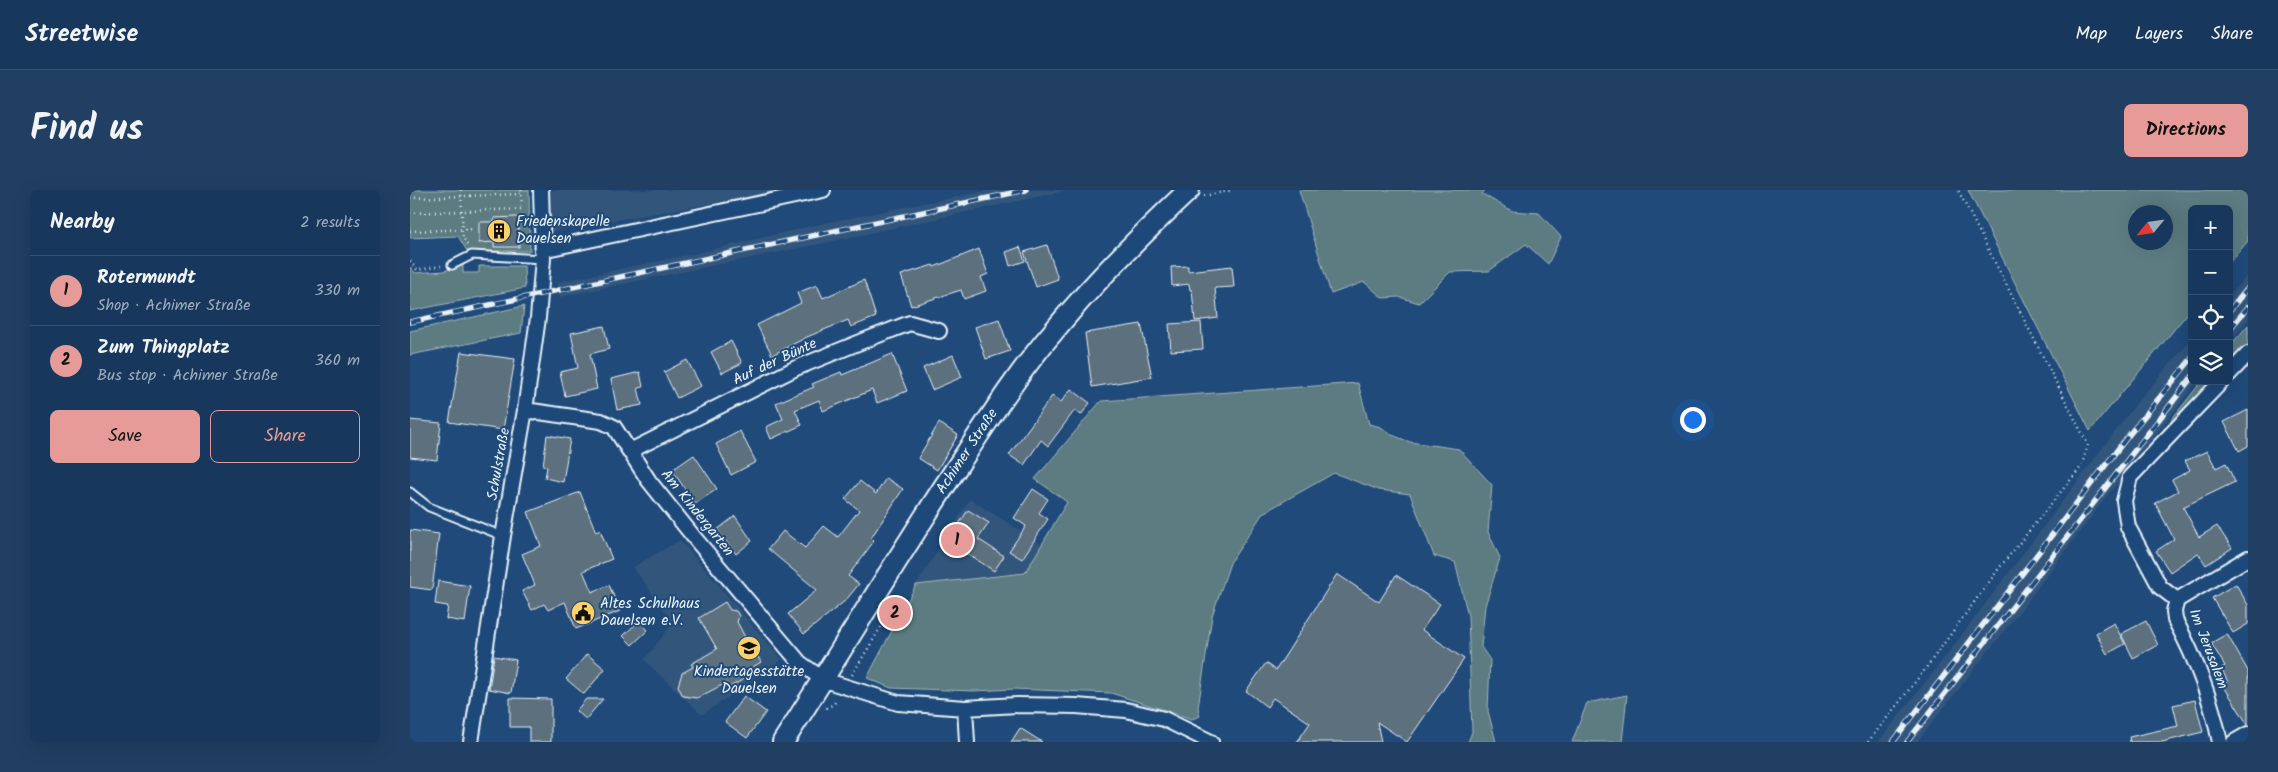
<!DOCTYPE html>
<meta charset="utf-8">
<style>
:root{--surface:#17385c;--page:#203f62;--text:#f1f3f6;--muted:#9eacbb;--line:#365272;--accent:#e69b98}
body{margin:0;font-family:Kalam,sans-serif;background:var(--page);color:var(--text)}
.controls{position:absolute;right:15px;top:15px;display:grid;overflow:hidden;border-radius:8px;box-shadow:0 5px 20px #0002}
.controls button{width:45px;height:45px;display:grid;place-items:center;padding:0;border:0;border-bottom:1px solid var(--line);background:var(--surface);color:var(--text);font:25px sans-serif}
.compass{position:absolute;left:1718px;top:15px;width:45px;height:45px;border-radius:50%;background:var(--surface);box-shadow:0 5px 20px #0002;rotate:241deg}
.you{position:absolute;left:1282px;top:229px;width:18px;height:18px;margin:-12px;border:4px solid #fff;border-radius:50%;background:#1a73e8;box-shadow:0 0 0 8px #1a73e833}
.badge{display:grid;place-items:center;width:32px;height:32px;border-radius:50%;background:var(--accent);color:#111;font-size:16px;font-weight:700}
.pin{position:absolute;translate:-50% -50%;border:2px solid #fff;box-shadow:0 1px 5px #0006}
.list{margin:0;padding:0;list-style:none}
h2{display:flex;justify-content:space-between;align-items:center;height:65px;margin:0;padding:0 20px;font-size:21px}
h2 small{font-size:16px;font-weight:400;color:var(--muted)}
.list li{display:grid;grid-template-columns:32px 1fr auto;gap:15px;align-items:center;box-sizing:border-box;height:70px;padding:0 20px;border-top:1px solid var(--line)}
.list b{display:block;font-size:19px;white-space:nowrap}
.list p{margin:0;font-size:16px;white-space:nowrap;color:var(--muted)}
.list em{font-size:16px;font-style:normal;color:var(--muted)}
.actions{display:flex;gap:10px;padding:15px 20px}
.actions a{flex:1;padding:11px 0;border:1px solid var(--accent);border-radius:8px;text-align:center;font-size:18px;color:var(--accent)}
.actions .main{background:var(--accent);color:#111}
.icon{flex:none;width:28px;height:28px;fill:none;stroke:currentColor;stroke-width:2;stroke-linecap:round;stroke-linejoin:round}
.map{position:relative;flex:none;width:1838px;height:552px;overflow:hidden;border-radius:8px}
header{display:flex;align-items:center;gap:30px;box-sizing:border-box;height:70px;padding:0 25px;background:var(--surface);border-bottom:1px solid var(--line)}
header strong{font-size:24px}
nav{display:flex;gap:28px;margin-inline-start:auto;font-size:18px}
.intro{display:flex;align-items:center;justify-content:space-between;box-sizing:border-box;height:120px;padding:0 30px}
h1{margin:0;font-size:35px}
.button{padding:12px 22px;border-radius:8px;background:var(--accent);color:#111;font-size:18px;font-weight:700}
main{display:flex;gap:30px;padding:0 30px}
aside{flex:1;background:var(--surface);border-radius:8px;box-shadow:0 5px 20px #0002}
.map>svg:first-child{display:block}
.built{fill:#32557b}
.green{fill:#5c7c81;stroke:#a2b6bc;fill-rule:evenodd}
.building{fill:#5d6f7e;stroke:#e8f1f8}
.lines{fill:none;stroke-linecap:round;stroke-linejoin:round}
.service-casing{stroke:#e8f1f8;stroke-width:11}
.minor-casing{stroke:#e8f1f8;stroke-width:18}
.secondary-casing{stroke:#e8f1f8;stroke-width:24}
.path{stroke:#e8f1f8;stroke-width:2.5;stroke-dasharray:1 4;stroke-linecap:butt}
.service{stroke:#1f4a7a;stroke-width:7}
.minor{stroke:#1f4a7a;stroke-width:14}
.secondary{stroke:#1f4a7a;stroke-width:20}
.rail-casing{stroke:#e8f1f8;stroke-width:5.5}
.rail{stroke:#1f4a7a;stroke-width:4;stroke-dasharray:11;stroke-linecap:butt}
.labels{text-anchor:middle;dominant-baseline:central;stroke-width:4;stroke-linejoin:round;paint-order:stroke}
.poi-label{font-size:15px;fill:#e8f1f8;stroke:#1f4a7a;text-anchor:start}
.street-label{font-size:15px;fill:#e8f1f8;stroke:#1f4a7a}
</style>
<header>
<strong>Streetwise</strong>
<nav><a>Map</a><a>Layers</a><a>Share</a></nav>
</header>
<div class="intro"><h1>Find us</h1><a class="button">Directions</a></div>
<main>
<aside>
<h2>Nearby<small>2 results</small></h2>
<ul class="list">
<li><span class="badge">1</span><div><b>Rotermundt</b><p>Shop · Achimer Straße</p></div><em>330 m</em></li>
<li><span class="badge">2</span><div><b>Zum Thingplatz</b><p>Bus stop · Achimer Straße</p></div><em>360 m</em></li>
</ul>
<div class="actions"><a class="main">Save</a><a>Share</a></div>
</aside>
<div class="map">
<svg width="1838" height="552" viewBox="0 0 1838 552">
<rect width="100%" height="100%" fill="#1f4a7a"/>
<filter id="ink" filterUnits="userSpaceOnUse"><feTurbulence type="fractalNoise" baseFrequency=".02" numOctaves="2"/><feDisplacementMap in="SourceGraphic" scale="10" xChannelSelector="R" yChannelSelector="G"/><feConvolveMatrix kernelMatrix="1 2 1 2 8 2 1 2 1" color-interpolation-filters="sRGB"/></filter>
<g filter="url(#ink)">
<path class="built" d="M139 0H378L139 42Z
M581 0H659L419 52 149 107 148 92 292 62 414 33Z
M1838 84V130L1819 153V106Z
M1782 149V191H1788L1697 306 1614 416 1507 552H1468L1536 466 1728 211Z
M560 309 633 355 615 383 506 395Z
M270 350 372 470 292 525 234 470 263 433 223 377Z"/>
<path class="green" d="M0 0H119L120 61H57L48 46 0 48Z
M889 0H1075L1072 4 1102 21 1129 23 1151 47 1138 74 1116 54 1079 81 1040 82 1009 113 989 107 973 108 954 92 921 104Z
M1558 0H1838V51L1819 73V19H1782V118L1680 241ZM1726 22H1756V52H1726Z
M53 74V83H69V76H114L115 98 0 121V77L5 83 34 81Z
M114 116 111 143 0 165V141Z
M1838 135V162L1819 182V157Z
M1792 191H1810L1723 278Z
M948 193 959 234 971 237 982 245 1000 252 1049 259 1082 295 1078 342 1090 368 1075 416 1071 457 1080 470 1078 521 1086 552H1058L1062 542 1058 426 1045 372 1024 366 1000 304 969 300 924 283 853 323 820 373 802 426 788 518 790 526 782 529 701 503 603 499 565 501 481 498 457 488 506 395 615 383 657 312 625 289 691 211Z
M1217 505 1212 552H1162L1177 513Z"/>
<path class="building" d="M108 27 109 57H84V52L69 53V32H84V28Z
M637 55 648 89 626 97 614 62Z
M610 57 615 71 600 76 596 62Z
M569 59 578 84 571 87 576 101 554 109 551 100 501 116 491 85 523 75 524 77Z
M778 76V81L822 76 824 97 805 98 808 128 785 131 782 100H780L779 94 762 96 761 77Z
M454 90 466 127 441 137 438 130 397 147 362 165 347 135 391 113 387 103 407 95 413 108Z
M589 129 600 161 576 169 565 137Z
M791 132 793 159 761 161 759 134Z
M731 134 742 187 682 197 675 143Z
M194 136 199 159 180 164 187 199 155 206 150 182 168 178 161 143Z
M321 151 332 173 312 183 301 162Z
M51 162 105 169 93 240 39 232Z
M482 164 497 201 467 213 462 200 413 221 409 210 385 220 392 235 361 249 356 237 373 229 366 213 404 197 402 194 431 182 432 185Z
M543 165 552 187 522 200 513 178Z
M277 170 291 196 267 208 254 182Z
M230 182 233 197 228 198 232 215 207 220 201 189Z
M661 199 680 213 671 225 665 220 638 256 631 250 614 275 599 265 642 206 651 212Z
M1838 220V256L1829 261 1814 232Z
M0 230 31 233 27 270 0 267Z
M529 233 548 245 527 280 508 268Z
M330 241 346 272 321 285 306 254Z
M137 245 160 249 153 292 135 288 137 277 133 276Z
M1797 261 1806 278 1816 273 1825 292 1773 317 1789 347 1807 336 1822 358 1796 375 1788 363 1760 382 1746 361 1764 349 1745 313 1768 301 1762 290 1780 280 1775 271Z
M284 265 307 299 285 314 262 280Z
M476 288 493 299 461 348 464 351 438 386 449 394 436 410 394 444 378 424 407 400 358 359 373 341 395 358 414 336 428 347 449 320 435 309 450 291 466 304Z
M623 299 638 309 629 323 638 329 612 369 599 361 616 336 604 328Z
M170 302 186 342 190 340 202 369 173 381 182 402 199 395 210 421 166 439 155 412 138 420 134 414 122 420 112 401 125 395 112 364 131 356 118 322Z
M558 320 579 333 568 349 594 366 584 381 538 351Z
M325 326 342 351 326 364 307 340Z
M0 340 29 344 22 400 0 397Z
M927 384 969 412 986 385 1030 414 1012 440 1054 469 997 552 967 532 971 552H887L900 533 863 508 857 517 836 501 856 473 866 480Z
M28 391 60 396 55 432 36 429 38 416 25 414Z
M1826 394 1838 415V434L1823 443 1802 408Z
M315 412 320 420 326 421 329 426 327 432 336 449 343 450 348 458 347 465 351 472 335 482 338 487 318 498 316 493 287 508 273 506 268 496 272 483 283 477 281 474 307 459 289 428Z
M229 431 238 440 222 455 213 446Z
M1736 431 1748 455 1723 468 1711 444Z
M1704 433 1715 454 1697 464 1686 443Z
M1817 444 1838 481V535L1813 495 1818 492 1811 478 1815 476 1801 453Z
M177 464 195 479 174 504 156 489Z
M84 466 106 470 101 503 79 499Z
M334 506 356 522 337 548 315 532Z
M100 508 141 509V552H119V537H100Z
M176 509H193L176 529 166 521Z
M1785 510 1793 542 1752 552H1720L1719 547 1768 536 1763 515Z
M610 538 632 552H601Z"/>
<g class="lines">
<g class="service-casing">
<path id="service" d="M42 75 62 65 133 69
M0 302 19 317 93 346"/>
</g>
<g class="minor-casing">
<path id="minor" d="M132 60 413 0
M1819 184 1838 164
M115 220 191 231 204 237 239 291 287 351 390 473 414 490 488 513 555 518 607 515 666 516 716 520 754 529 801 552
M220 261 386 178 458 149 500 133 529 141
M1767 410 1838 368
M555 518 557 552
M61 552 93 346 115 220 128 128 133 69 131 0
M1810 552C1801 508 1786 469 1765 430L1764 421 1767 410 1750 397 1718 337 1714 311 1720 287 1812 191
M1824 552 1838 544"/>
</g>
<g class="secondary-casing">
<g id="secondary">
<path id="s1" d="M373 552C432 460 488 366 549 274 579 229 608 183 643 142 685 91 731 45 779 0"/>
</g>
</g>
<path class="path" d="M51 0 53 47 57 55
M794 6 823 0
M0 8 111 4
M0 23 112 19 111 0
M0 41 64 39
M0 71 7 80 31 76
M442 485 477 427 480 416
M416 518 424 514 427 509
M1458 552 1513 482 1590 377 1671 277 1678 255 1548 0"/>
<use href="#service" class="service"/>
<use href="#minor" class="minor"/>
<use href="#secondary" class="secondary"/>
<g class="rail-casing">
<path id="rail" d="M1819 121 1838 98
M0 132 616 0
M1819 140 1838 117
M1483 552 1718 246 1782 168
M1497 552 1782 187"/>
</g>
<use href="#rail" class="rail"/>
</g>
</g>
<defs>
<g id="building-disc" transform="scale(1.25)"><circle r="9.5" fill="#ffd166" stroke="#1f4a7a"/><path d="M-4-6H4V6H1V3H-1V6H-4ZM-2.5-4.3h1.7v1.8h-1.7ZM.8-4.3h1.7v1.8H.8ZM-2.5-1h1.7V.8h-1.7ZM.8-1h1.7V.8H.8Z" fill="#111"/></g>
<g id="civic-disc" transform="scale(1.25)"><circle r="9.5" fill="#ffd166" stroke="#1f4a7a"/><path d="M-.6-6.5H3V-4.5H.6V-3L4-1V1h2V6H-6V1h2V-1L-.6-3ZM-1.2 2.5V6h2.4V2.5Z" fill="#111"/></g>
<g id="school-disc" transform="scale(1.25)"><circle r="9.5" fill="#ffd166" stroke="#1f4a7a"/><path d="M0-5L7-2L0 1L-7-2ZM-4 1L0 2.5L4 1V4Q0 6-4 4Z" fill="#111"/></g>
</defs>
<g fill-rule="evenodd">
<use href="#building-disc" x="89" y="41"/>
<use href="#civic-disc" x="173" y="423"/>
<use href="#school-disc" x="339" y="458"/>
</g>
<g class="labels">
<g class="poi-label">
<text x="106" y="32">Friedenskapelle<tspan x="106" dy="17">Dauelsen</tspan></text>
<text x="190" y="414">Altes Schulhaus<tspan x="190" dy="17">Dauelsen e.V.</tspan></text>
<text x="339" y="482" text-anchor="middle">Kindertagesstätte<tspan x="339" dy="17">Dauelsen</tspan></text>
</g>
<g class="street-label">
<text transform="translate(365 172) rotate(-25)">Auf der Bünte</text>
<text stroke="none"><textPath href="#s1" startOffset="344">Achimer Straße</textPath></text>
<text transform="translate(89 274) rotate(-80)">Schulstraße</text>
<text transform="translate(287 323) rotate(51)">Am Kindergarten</text>
<text transform="translate(1798 459) rotate(69)">Im Jerusalem</text>
</g>
</g>
</svg>
<div class="controls">
<button>+</button>
<button>−</button>
<button><svg class="icon" aria-label="locate" viewBox="0 0 24 24"><circle cx="12" cy="12" r="6"/><path d="M12 2v4M12 18v4M2 12h4M18 12h4"/></svg></button>
<button><svg class="icon" aria-label="layers" viewBox="0 0 24 24"><path d="M12 4l9 5-9 5-9-5zM3 14l9 5 9-5"/></svg></button>
</div>
<svg class="compass" viewBox="-18 -18 36 36"><path d="M0-13l5 13h-10z" fill="#e53935"/><path d="M0 13l5-13h-10z" fill="#9eacbb"/></svg>
<div class="you"></div>
<div class="pin badge" style="left:547px;top:350px">1</div>
<div class="pin badge" style="left:485px;top:423px">2</div>
</div>
</main>
